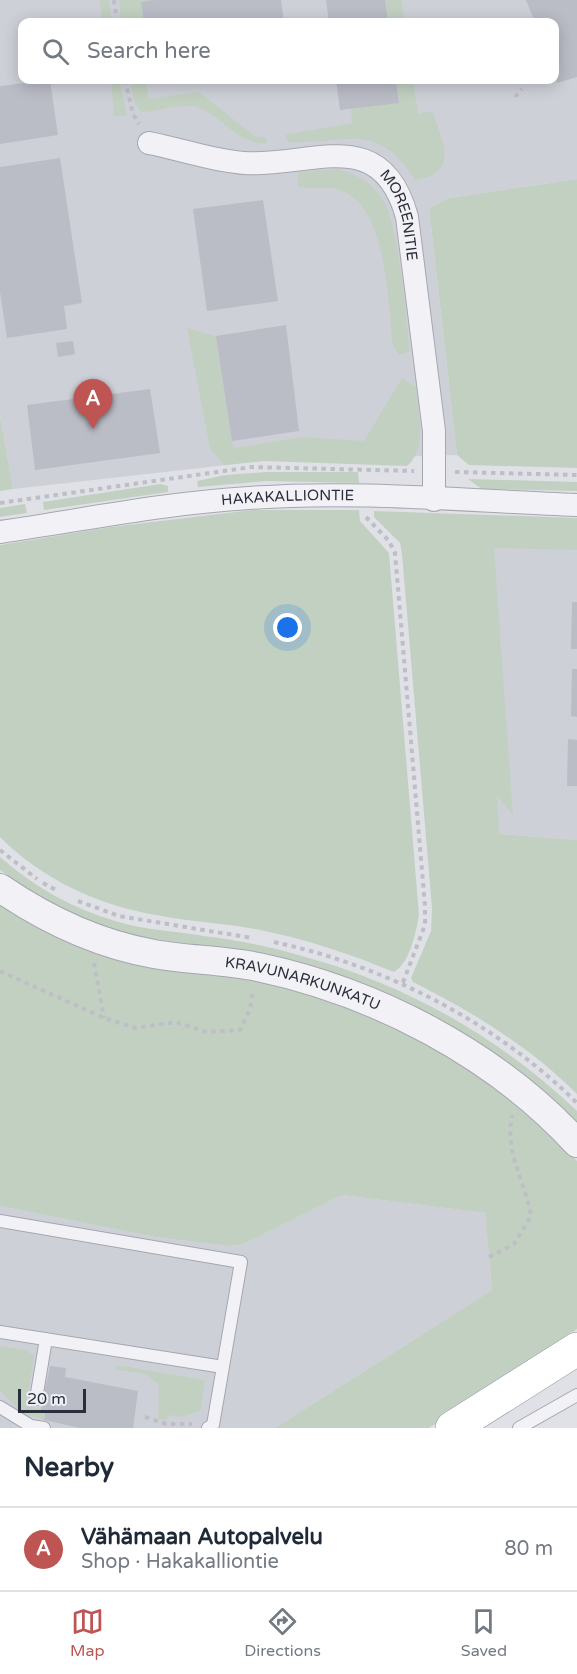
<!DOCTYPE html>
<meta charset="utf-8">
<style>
:root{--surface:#fff;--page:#f2f2f3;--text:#1f2937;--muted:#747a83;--line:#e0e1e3;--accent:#be5552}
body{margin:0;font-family:"Varela Round",sans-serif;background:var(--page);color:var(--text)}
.scale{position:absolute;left:18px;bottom:15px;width:68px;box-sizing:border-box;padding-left:6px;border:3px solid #2a2d3c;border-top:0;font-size:16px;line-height:21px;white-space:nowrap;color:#2a2d3c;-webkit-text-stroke:4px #eef0f5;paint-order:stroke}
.you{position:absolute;left:288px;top:628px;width:21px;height:21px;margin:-15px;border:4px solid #fff;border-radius:50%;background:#1a73e8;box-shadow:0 0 0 9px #1a73e833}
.badge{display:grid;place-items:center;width:39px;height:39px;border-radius:50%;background:var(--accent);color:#fff;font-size:20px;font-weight:700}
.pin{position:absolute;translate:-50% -50px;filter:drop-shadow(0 2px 3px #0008)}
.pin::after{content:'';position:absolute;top:32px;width:21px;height:18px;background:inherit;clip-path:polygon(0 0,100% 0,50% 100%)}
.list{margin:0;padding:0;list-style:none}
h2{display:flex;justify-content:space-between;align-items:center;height:78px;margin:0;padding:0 24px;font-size:26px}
h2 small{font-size:20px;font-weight:400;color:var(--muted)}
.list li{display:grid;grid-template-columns:39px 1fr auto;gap:18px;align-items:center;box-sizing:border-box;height:84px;padding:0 24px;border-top:2px solid var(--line)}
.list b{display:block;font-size:22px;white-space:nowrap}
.list p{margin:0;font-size:20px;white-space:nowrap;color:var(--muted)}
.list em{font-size:20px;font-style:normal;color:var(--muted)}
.icon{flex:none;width:33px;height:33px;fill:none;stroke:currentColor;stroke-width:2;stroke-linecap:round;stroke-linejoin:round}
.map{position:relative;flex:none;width:577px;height:1428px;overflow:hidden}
.search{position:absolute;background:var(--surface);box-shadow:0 3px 15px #0003;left:18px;right:18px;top:18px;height:66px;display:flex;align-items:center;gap:15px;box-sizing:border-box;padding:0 21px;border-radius:12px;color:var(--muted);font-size:22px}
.sheet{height:162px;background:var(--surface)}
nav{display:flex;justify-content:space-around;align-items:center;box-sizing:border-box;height:84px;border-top:2px solid var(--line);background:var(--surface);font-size:16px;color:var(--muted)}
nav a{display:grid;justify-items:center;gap:3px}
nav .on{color:var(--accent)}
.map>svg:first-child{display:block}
.built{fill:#ced0d8;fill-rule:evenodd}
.green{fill:#c2d0c1}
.building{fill:#babcc6}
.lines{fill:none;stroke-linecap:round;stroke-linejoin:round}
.service-casing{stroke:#a5a7b0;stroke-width:14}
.minor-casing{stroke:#a5a7b0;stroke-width:24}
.tertiary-casing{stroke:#a5a7b0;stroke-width:30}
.trunk-casing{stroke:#888c9c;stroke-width:34}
.path{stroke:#bebfc6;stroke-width:4;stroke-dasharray:4.5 4.5;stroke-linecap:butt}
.service{stroke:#f2f2f6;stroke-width:12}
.minor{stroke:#f2f2f6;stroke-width:22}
.tertiary{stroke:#f2f2f6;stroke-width:28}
.trunk{stroke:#fff;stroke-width:33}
.labels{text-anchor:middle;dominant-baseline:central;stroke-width:4.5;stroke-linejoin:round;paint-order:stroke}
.street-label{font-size:15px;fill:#2a2d3c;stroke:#eef0f5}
</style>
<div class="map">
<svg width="577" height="1428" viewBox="0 0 577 1428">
<rect width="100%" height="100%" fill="#dfe1e7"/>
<path class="built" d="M0 0H577V179L449 198 429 208 457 455 263 461 13 489 0 416ZM22 22H554V80H22Z
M470 515 577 520V840L500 834Z
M342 1195 485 1213 492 1290 275 1428H0V1206L155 1237 229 1246 244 1244Z"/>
<path class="green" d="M99 0H109L112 22H103Z
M119 0H154L141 2 144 22H121Z
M385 0H401L405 22H388Z
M111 80H119L127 115 114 117Z
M130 80H145L149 99 199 92 256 137H265L267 141 265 144C235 142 223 117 199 108 180 102 160 112 141 112L134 102Z
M396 80H413L418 114 433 111C442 144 461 172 415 180 377 119 345 145 288 142L285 135 352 123 351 109 399 102Z
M338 169C356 174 373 183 383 200 399 224 406 318 410 351L399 355 393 346C388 305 387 219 350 195 330 182 317 192 298 186V172Z
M577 179V468L469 465 457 455 429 208 449 198Z
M187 328 216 336 233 448 303 437 364 441 402 378 416 387C418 412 428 448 407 466L263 461 224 465 210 449Z
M0 416 13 489 0 491Z
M266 472H358L359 483 266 481 198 487 197 481 225 475Z
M468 479 577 482V491L482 489Z
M160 484 168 486V492L44 510 43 502Z
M25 504 27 513 0 517V508Z
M252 510H359L360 521 389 553 419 915C416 932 410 963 394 972 350 954 306 939 260 930 225 923 190 922 156 915 97 905 42 879 0 837V545L111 527Z
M374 511 577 518V550L494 548 513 815 497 796 500 834 577 840V1094C530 1047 471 1011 413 982L411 978 431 931 432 908 402 554 400 543 374 517Z
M0 857C34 887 72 908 115 921 144 930 175 931 204 936 236 940 268 946 298 955 404 983 498 1036 577 1111V1123L529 1079 487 1050 236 950 132 936 83 920 43 900 0 870Z
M0 902 224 974 281 986 351 1007 434 1047 495 1087 534 1118 577 1161V1329L429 1428H275L492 1290 485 1213 342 1195 244 1244 229 1246 155 1237 0 1206Z
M0 1346 27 1350 34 1356 26 1406 46 1410 44 1420 21 1413 0 1390Z
M117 1365 205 1380 200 1411 181 1417 168 1415 167 1420 158 1419 159 1385 146 1374 116 1370Z"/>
<path class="building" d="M154 0H281L284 22H144L141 2Z
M326 0H385L388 22H329Z
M526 0H577V77L557 83 554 22H535Z
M50 80 58 135 0 144V86Z
M336 80H396L399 103 340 110Z
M60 158 82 303 64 306 67 329 7 338 0 292V167Z
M263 200 278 301 207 311 193 209Z
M286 325 299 431 232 441 216 336Z
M73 341 75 354 58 357 56 343Z
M150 389 160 453 35 470 27 405Z
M572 602H577V649H571Z
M572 669H577V717L571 716Z
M568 739 577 740V786H567Z
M50 1366 66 1368 65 1377 138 1391 133 1428H80L44 1420 46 1410H41Z"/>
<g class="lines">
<g class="service-casing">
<path id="service" d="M0 1221 241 1262 213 1425 208 1428
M0 1332 223 1367
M36 1399 46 1339
M0 1407 31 1426 44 1428
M519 1428 577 1395"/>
</g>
<g class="minor-casing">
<g id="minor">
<path id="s1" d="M149 143C180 149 213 161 244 163 310 168 381 122 407 217L434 431V500"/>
<path id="s2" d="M0 532C83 520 165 503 249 498 357 490 468 501 577 505"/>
</g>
</g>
<g class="tertiary-casing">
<g id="tertiary">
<path id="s3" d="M0 888C47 920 97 944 154 954 188 960 224 960 258 967 376 992 495 1054 577 1143"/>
</g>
</g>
<g class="trunk-casing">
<path id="trunk" d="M452 1428 577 1349"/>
</g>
<path class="path" d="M114 0 117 22
M125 80 133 114 139 124
M515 97 522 89
M455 472 577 475
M0 503 252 467 414 471
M366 517 389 541 395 553 425 906V925L402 985
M0 850 37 879
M43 883 58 891
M78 901 119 916 252 938
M274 942C386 966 495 1022 577 1103
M94 963 104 1018
M0 971 104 1018 135 1028 176 1022 207 1032 240 1030 250 1009 253 990
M489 1257 514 1244 531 1216C524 1176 505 1157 512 1115
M145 1417 166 1424H192"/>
<use href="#service" class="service"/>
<use href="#minor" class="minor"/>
<use href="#tertiary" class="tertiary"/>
<use href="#trunk" class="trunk"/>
</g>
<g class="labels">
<g class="street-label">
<text stroke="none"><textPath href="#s1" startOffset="288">MOREENITIE</textPath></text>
<text stroke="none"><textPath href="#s2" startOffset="290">HAKAKALLIONTIE</textPath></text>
<text stroke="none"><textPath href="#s3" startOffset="321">KRAVUNARKUNKATU</textPath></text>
</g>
</g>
</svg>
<div class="scale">20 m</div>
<div class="you"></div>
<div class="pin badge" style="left:93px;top:429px">A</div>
<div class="search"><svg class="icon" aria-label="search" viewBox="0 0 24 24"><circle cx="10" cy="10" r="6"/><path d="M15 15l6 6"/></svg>Search here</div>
</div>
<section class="sheet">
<h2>Nearby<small></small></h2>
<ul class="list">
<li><span class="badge">A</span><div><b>Vähämaan Autopalvelu</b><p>Shop · Hakakalliontie</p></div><em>80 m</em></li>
</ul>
</section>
<nav>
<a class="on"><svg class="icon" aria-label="map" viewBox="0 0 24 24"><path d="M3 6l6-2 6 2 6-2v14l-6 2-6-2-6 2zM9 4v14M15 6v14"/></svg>Map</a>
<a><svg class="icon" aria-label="directions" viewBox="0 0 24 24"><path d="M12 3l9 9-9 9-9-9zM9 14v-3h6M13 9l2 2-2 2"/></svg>Directions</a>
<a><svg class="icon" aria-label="saved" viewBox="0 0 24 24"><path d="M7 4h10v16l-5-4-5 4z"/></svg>Saved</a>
</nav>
